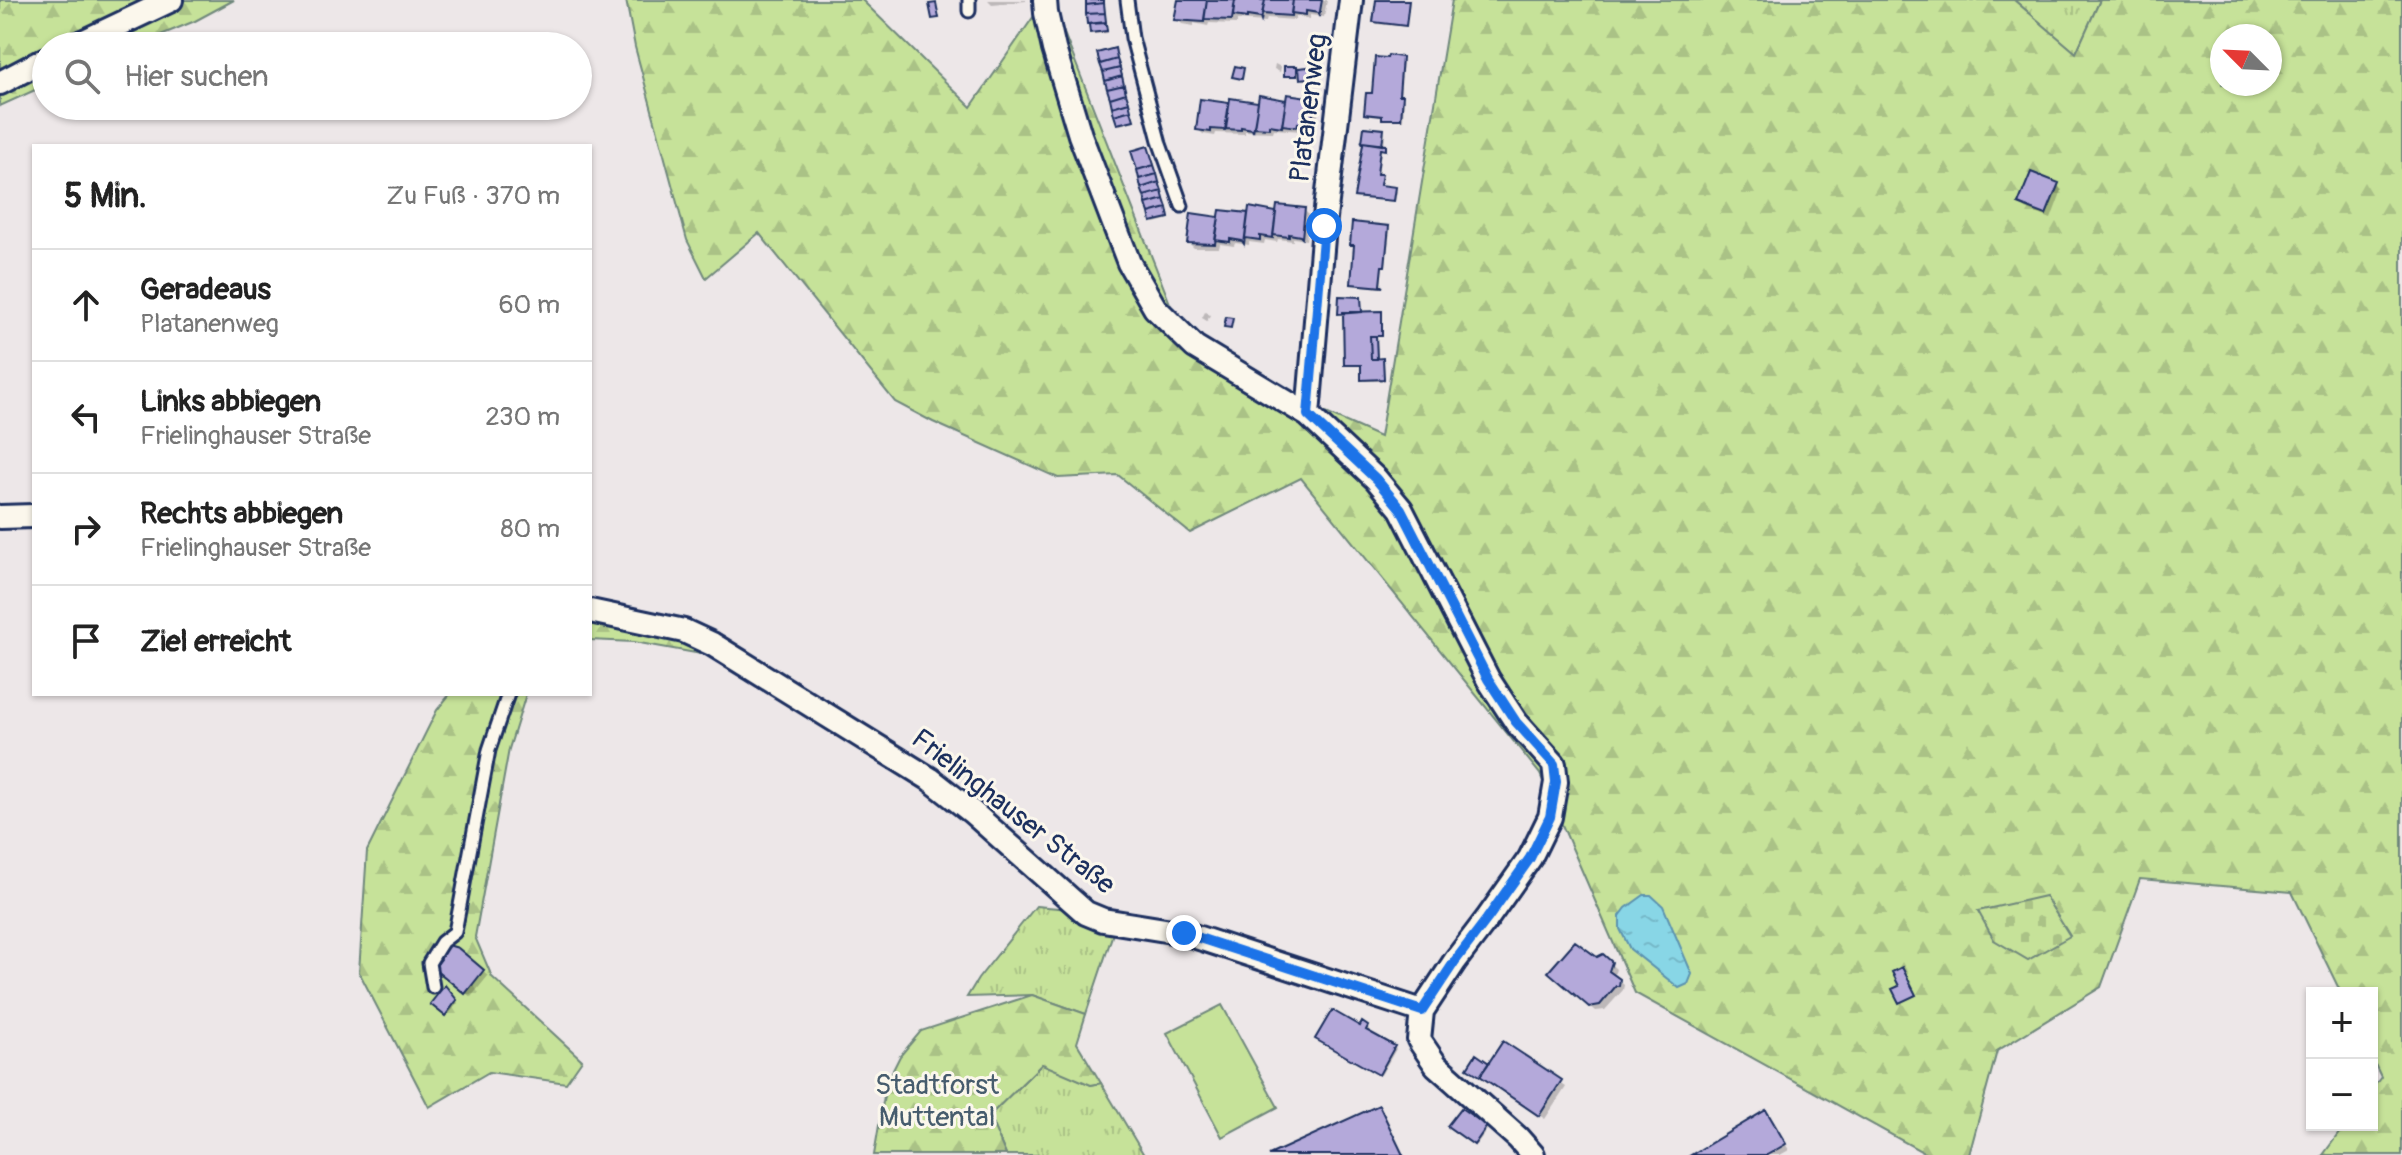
<!DOCTYPE html>
<html lang="de">
<meta charset="utf-8">
<style>
:root{--surface:#fff;--page:#f6f6f6;--text:#222;--muted:#767676;--line:#e0e0e0}
body{margin:0;font-family:Pangolin,sans-serif;background:var(--page);color:var(--text)}
.controls{position:absolute;right:24px;bottom:24px;display:grid;overflow:hidden;border-radius:0px;box-shadow:0 2px 6px #0004}
.controls button{width:72px;height:72px;display:grid;place-items:center;padding:0;border:0;border-bottom:2px solid var(--line);background:var(--surface);color:var(--text);font:40px sans-serif}
.compass{position:absolute;left:2210px;top:24px;width:72px;height:72px;border-radius:50%;background:var(--surface);box-shadow:0 2px 6px #0004;rotate:294deg}
.stop{position:absolute;width:24px;height:24px;margin:-18px;border:6px solid #1a73e8;border-radius:50%;background:#fff}
.stop.end{background:#1a73e8;border-color:#fff;box-shadow:0 2px 8px #0008}
.list{margin:0;padding:0;list-style:none}
h2{display:flex;justify-content:space-between;align-items:center;height:104px;margin:0;padding:0 32px;font-size:34px}
h2 small{font-size:26px;font-weight:400;color:var(--muted)}
.list li{display:grid;grid-template-columns:52px 1fr auto;gap:24px;align-items:center;box-sizing:border-box;height:112px;padding:0 32px;border-top:2px solid var(--line)}
.list b{display:block;font-size:30px;white-space:nowrap}
.list p{margin:0;font-size:26px;white-space:nowrap;color:var(--muted)}
.list em{font-size:26px;font-style:normal;color:var(--muted)}
.icon{flex:none;width:44px;height:44px;fill:none;stroke:currentColor;stroke-width:2;stroke-linecap:round;stroke-linejoin:round}
.map{position:relative;flex:none;width:2402px;height:1155px;overflow:hidden}
.search{position:absolute;background:var(--surface);box-shadow:0 2px 6px #0004;left:32px;top:32px;width:560px;height:88px;display:flex;align-items:center;gap:20px;box-sizing:border-box;padding:0 28px;border-radius:44px;color:var(--muted);font-size:30px}
.panel{position:absolute;background:var(--surface);box-shadow:0 2px 6px #0004;left:32px;top:144px;width:560px;height:552px;border-radius:0px}
.map>svg:first-child{display:block}
.grass{fill:url(#grass-tufts);stroke:#70887c;stroke-width:2}
.forest{fill:url(#forest-firs);stroke:#70887c;stroke-width:2;fill-rule:evenodd}
.cemetery{fill:url(#cemetery-stones);stroke:#70887c;stroke-width:2}
.pitch{fill:#c6e299;stroke:#70887c;stroke-width:2}
.water{fill:url(#water-ripples);stroke:#5c93b0;stroke-width:2}
.shadow{fill:#0003}
.building{fill:#b4a9da;stroke:#1b2f5e;stroke-width:2}
.lines{fill:none;stroke-linecap:round;stroke-linejoin:round}
.service-casing{stroke:#1b2f5e;stroke-width:17}
.minor-casing{stroke:#1b2f5e;stroke-width:28}
.service{stroke:#fbf7ec;stroke-width:11}
.minor{stroke:#fbf7ec;stroke-width:22}
.route{stroke:#1a73e8;stroke-width:10}
.labels{text-anchor:middle;dominant-baseline:central;stroke-width:6;stroke-linejoin:round;paint-order:stroke}
.street-label{font-size:28px;fill:#1b2f5e;stroke:#fbf7ec}
.park-label{font-size:28px;fill:#465c6d;stroke:#fbf7ec}
</style>
<div class="map">
<svg width="2402" height="1155" viewBox="0 0 2402 1155">
<defs>
<pattern id="grass-tufts" width="24" height="20" patternUnits="userSpaceOnUse" patternTransform="scale(2)"><rect width="24" height="20" fill="#c6e299"/><path d="M3 7l-1-3M5 7V3M7 7l1-3M15 17l-1-3M17 17v-4M19 17l1-3" fill="none" stroke="#aac286"/></pattern>
<pattern id="forest-firs" width="22" height="20" patternUnits="userSpaceOnUse" patternTransform="scale(2)"><rect width="22" height="20" fill="#c6e299"/><path d="M5 1l3.5 6h-7zM16 11l3.5 6h-7z" fill="#aac286"/></pattern>
<pattern id="cemetery-stones" width="16" height="16" patternUnits="userSpaceOnUse" patternTransform="scale(2)"><rect width="16" height="16" fill="#c6e299"/><path d="M2 7V4a2 2 0 0 1 4 0v3zM10 15v-3a2 2 0 0 1 4 0v3z" fill="#aac286"/></pattern>
<pattern id="water-ripples" width="26" height="14" patternUnits="userSpaceOnUse" patternTransform="scale(2)"><rect width="26" height="14" fill="#88d6e6"/><path d="M2 4q2-2 4 0t4 0M15 11q2-2 4 0t4 0" fill="none" stroke="#75b8c8"/></pattern>
</defs>
<rect width="100%" height="100%" fill="#ede7e8"/>
<filter id="ink" filterUnits="userSpaceOnUse"><feTurbulence type="fractalNoise" baseFrequency=".0125" numOctaves="2"/><feDisplacementMap in="SourceGraphic" scale="16" xChannelSelector="R" yChannelSelector="G"/><feConvolveMatrix kernelMatrix="1 2 1 2 8 2 1 2 1" color-interpolation-filters="sRGB"/></filter>
<g filter="url(#ink)">
<path class="grass" d="M2014 0H2100L2076 53Z
M1036 906 1069 909 1115 927 1086 1014 1032 995 967 997 978 979Z
M1043 1063 1091 1085 1101 1083 1144 1155H1006L989 1116Z"/>
<path class="forest" d="M0 0H234L195 21 134 46H46V85L0 106Z
M626 0H862L971 107 1045 0H1051L1189 352 1380 437 1452 0H2014L2076 53 2100 0H2402V1155H2323L2345 1125H2372V1089L2381 1077 2372 1058V993H2341L2292 892 2140 879 2101 987 1997 1051 1969 1155H1928L1635 993 1540 774 1301 478 1190 533 1118 475 1058 478 933 422 895 402 759 233 706 278 687 240 635 47ZM2222 36H2270V84H2222Z
M590 619 667 635 718 657 634 642 590 640Z
M450 694H526L509 749 475 937 492 977 582 1060 566 1083 489 1072 429 1107 359 972 367 851 437 710Z
M1032 995 1086 1014 1077 1043 1101 1083 1091 1085 1042 1064 989 1116 1006 1155H874L886 1084 900 1056 921 1031Z"/>
<path class="cemetery" d="M2045 896 2070 936 2028 960 1994 940 1978 911Z"/>
<path class="pitch" d="M1222 1005 1278 1107 1222 1137 1167 1033Z"/>
<path class="water" d="M1644 895H1651L1663 906 1692 974 1688 984 1679 988 1630 949 1620 929V916L1626 908Z"/>
<path class="shadow" d="M988 0H1026V1L992 4Z
M1087 0H1104L1108 33 1094 34 1092 32Z
M1180 0H1327L1324 17 1310 15V19L1296 16 1295 20 1267 18 1266 22 1237 20V24L1209 23 1208 26 1194 23V26L1182 24 1177 19Z
M1378 0H1410L1407 27 1377 24 1375 22Z
M1114 50 1134 121 1120 125 1119 123Z
M1401 59 1403 61 1400 97 1404 99 1403 120H1386L1384 117 1368 115 1366 113 1374 96Z
M1275 64 1281 67 1280 72 1274 69Z
M1296 68 1301 73 1317 68 1319 79 1304 80 1301 77 1286 75Z
M1260 98 1288 102 1314 101 1319 106 1316 129 1302 127V131L1274 129 1273 132 1245 131V134L1216 133 1215 136 1203 134 1198 129 1202 101 1231 106 1259 104Z
M1383 131 1385 133 1384 147 1387 151 1381 150 1378 176 1383 178 1381 187 1397 191 1395 202 1358 197Z
M1148 148 1170 219 1155 223 1153 221Z
M2057 185 2062 190 2051 219 2026 209 2021 204Z
M1250 210 1278 214 1304 210 1309 215 1306 240 1293 238V241L1278 239 1277 242 1265 240 1264 244 1249 242V245L1235 243 1234 246 1220 244 1219 248H1194L1189 243 1220 219 1247 216Z
M1388 228 1390 230 1386 267H1383L1381 288 1355 285 1353 283 1356 246 1352 244Z
M1360 299 1363 314 1381 313 1383 315V337H1377L1378 361 1384 362 1385 381H1365L1363 366H1348L1346 365 1345 315 1340 313Z
M1205 312 1210 315 1207 321 1202 318Z
M457 950 488 976 471 997 442 975Z
M1602 956 1616 969 1614 976 1624 985 1623 990 1605 1010 1596 1011 1556 976Z
M445 988 458 1003 447 1016 432 1004Z
M1367 1027 1369 1029 1367 1032 1396 1049 1381 1075 1320 1041Z
M1503 1044 1566 1087 1545 1119 1487 1081 1489 1066Z
M1461 1111 1487 1130 1476 1145 1452 1128Z
M1766 1112 1789 1150 1780 1155H1692Z"/>
<path class="building" d="M1086 0H1104V3L1086 5Z
M1178 0H1207L1204 22 1174 20Z
M1207 0H1235L1232 20 1204 19Z
M1235 0H1265L1261 21 1260 18 1247 16V18L1233 16Z
M1265 0H1293L1291 16 1262 14Z
M1293 0H1322L1319 17 1318 13 1306 11V15L1291 13Z
M1376 0H1409L1406 26 1373 22Z
M936 3 939 18 932 19 929 4Z
M1104 3 1105 13 1086 14V5Z
M1105 13 1106 22 1087 24 1086 14Z
M1106 23 1107 31 1090 33 1089 24Z
M1115 48 1117 59 1100 64 1097 53Z
M1388 55 1402 57 1399 95H1403L1401 119H1382V116L1364 114 1366 93H1372L1375 57 1387 58Z
M1117 59 1120 68 1103 72 1100 64Z
M1235 66 1244 68 1242 79 1232 77Z
M1284 66H1297V76H1284Z
M1317 66 1319 77 1300 79 1299 68Z
M1120 68 1122 76 1105 81 1103 72Z
M1122 76 1124 85 1107 89 1105 81Z
M1124 85 1126 93 1110 98 1107 89Z
M1126 93 1129 102 1112 107 1110 98Z
M1287 94 1315 98 1311 129 1310 125 1298 123 1297 127 1282 125Z
M1259 95 1286 100 1282 127 1269 125V128L1254 127Z
M1230 98 1258 102 1253 132 1252 129 1241 127V130L1226 129Z
M1200 99 1229 103 1225 130 1211 129V132L1196 130Z
M1129 102 1131 110 1114 115 1112 107Z
M1131 110 1134 120 1117 124 1114 115Z
M1364 127 1384 129 1382 145 1362 142Z
M1362 142 1386 145V150L1380 149 1377 174H1382L1380 185 1396 187 1394 201 1354 197 1363 144Z
M1148 146 1154 165 1137 170 1131 151Z
M1154 165 1157 174 1139 179 1137 170Z
M2031 172 2059 183 2046 215 2018 204Z
M1157 174 1159 182 1141 188 1139 179Z
M1159 182 1162 191 1144 196 1141 188Z
M1162 191 1164 199 1146 204 1144 196Z
M1164 199 1167 208 1149 213 1146 204Z
M1277 205 1305 208 1302 238 1300 236 1289 234V237L1273 235Z
M1249 207 1276 212 1273 238 1260 236V240L1245 238Z
M1167 208 1169 218 1151 222 1149 213Z
M1220 210 1248 213 1244 244 1242 241 1230 239V242L1215 240Z
M1191 213 1219 217 1215 244 1187 243Z
M1352 222 1389 226 1385 266H1382L1380 285 1383 287 1351 284 1354 245H1350Z
M1339 296 1361 297 1362 312 1338 314Z
M1382 311V336H1370L1371 359 1383 358 1384 379 1361 380V365H1344L1343 312Z
M1226 317 1233 318 1231 328 1224 327Z
M1370 336H1376L1377 359H1371Z
M1575 941 1597 957 1603 954 1612 962 1609 971 1620 979 1619 986H1616L1600 1005 1589 1007 1548 972Z
M448 945 458 948 484 970 465 994 434 968 441 959V952Z
M1902 967 1916 995 1899 1003 1892 989 1899 986 1892 972Z
M445 985 457 1000 445 1016 430 1004Z
M1332 1010 1360 1026 1362 1022 1368 1026 1366 1030 1395 1046 1379 1075 1315 1039Z
M1503 1041 1562 1080 1539 1116 1480 1076Z
M1476 1054 1489 1063 1480 1076 1467 1068Z
M1379 1105 1403 1155H1269Z
M1461 1108 1487 1126 1474 1145 1447 1126Z
M1766 1110 1786 1144 1767 1155H1691Z"/>
<g class="lines">
<g class="service-casing">
<path id="service" d="M969 0V11
M1127 0 1132 38 1160 144 1182 206
M433 987 429 963 442 942 455 932 489 750 508 694"/>
</g>
<g class="minor-casing">
<path id="minor" d="M1045 0 1046 13 1054 49 1080 135 1129 263 1155 308 1195 347 1308 415 1376 479 1401 509 1488 679 1516 722 1554 764 1556 782 1550 817 1530 858 1487 919 1455 961 1422 1011 1419 1040 1436 1065 1518 1138 1533 1155
M74 46 171 0
M0 83 46 59
M1308 415 1324 226 1351 0
M0 517 34 516
M590 611 684 631 712 644 930 779 972 812 1086 913 1103 920 1184 933 1422 1011"/>
</g>
<use href="#service" class="service"/>
<use href="#minor" class="minor"/>
</g>
</g>
<g class="lines" filter="url(#ink)">
<path class="route" d="M1184 933 1422 1011 1455 961 1487 919 1530 858 1550 817 1556 782 1554 764 1516 722 1488 679 1401 509 1376 479 1308 415 1324 226"/>
</g>
<g class="labels">
<g class="street-label">
<text transform="translate(1309 108) rotate(-83)">Platanenweg</text>
<text transform="translate(1013 812) rotate(38)">Frielinghauser Straße</text>
</g>
<g class="park-label">
<text x="937" y="1085">Stadtforst<tspan x="937" dy="32">Muttental</tspan></text>
</g>
</g>
</svg>
<div class="controls">
<button>+</button>
<button>−</button>
</div>
<svg class="compass" viewBox="-18 -18 36 36"><path d="M0-13l5 13h-10z" fill="#e53935"/><path d="M0 13l5-13h-10z" fill="#767676"/></svg>
<div class="stop" style="left:1324px;top:226px"></div>
<div class="stop end" style="left:1184px;top:933px"></div>
<div class="search"><svg class="icon" aria-label="search" viewBox="0 0 24 24"><circle cx="10" cy="10" r="6"/><path d="M15 15l6 6"/></svg>Hier suchen</div>
<section class="panel">
<h2>5 Min.<small>Zu Fuß · 370 m</small></h2>
<ul class="list">
<li><svg class="icon" aria-label="ahead" viewBox="0 0 24 24"><path d="M12 20V5M6 11l6-6 6 6"/></svg><div><b>Geradeaus</b><p>Platanenweg</p></div><em>60 m</em></li>
<li><svg class="icon" aria-label="left" viewBox="0 0 24 24"><path d="M17 20v-9H6M10 6l-5 5 5 5"/></svg><div><b>Links abbiegen</b><p>Frielinghauser Straße</p></div><em>230 m</em></li>
<li><svg class="icon" aria-label="right" viewBox="0 0 24 24"><path d="M7 20v-9h11M14 6l5 5-5 5"/></svg><div><b>Rechts abbiegen</b><p>Frielinghauser Straße</p></div><em>80 m</em></li>
<li><svg class="icon" aria-label="arrive" viewBox="0 0 24 24"><path d="M6 21V4h12l-3 4 3 4H6"/></svg><div><b>Ziel erreicht</b></div></li>
</ul>
</section>
</div>
